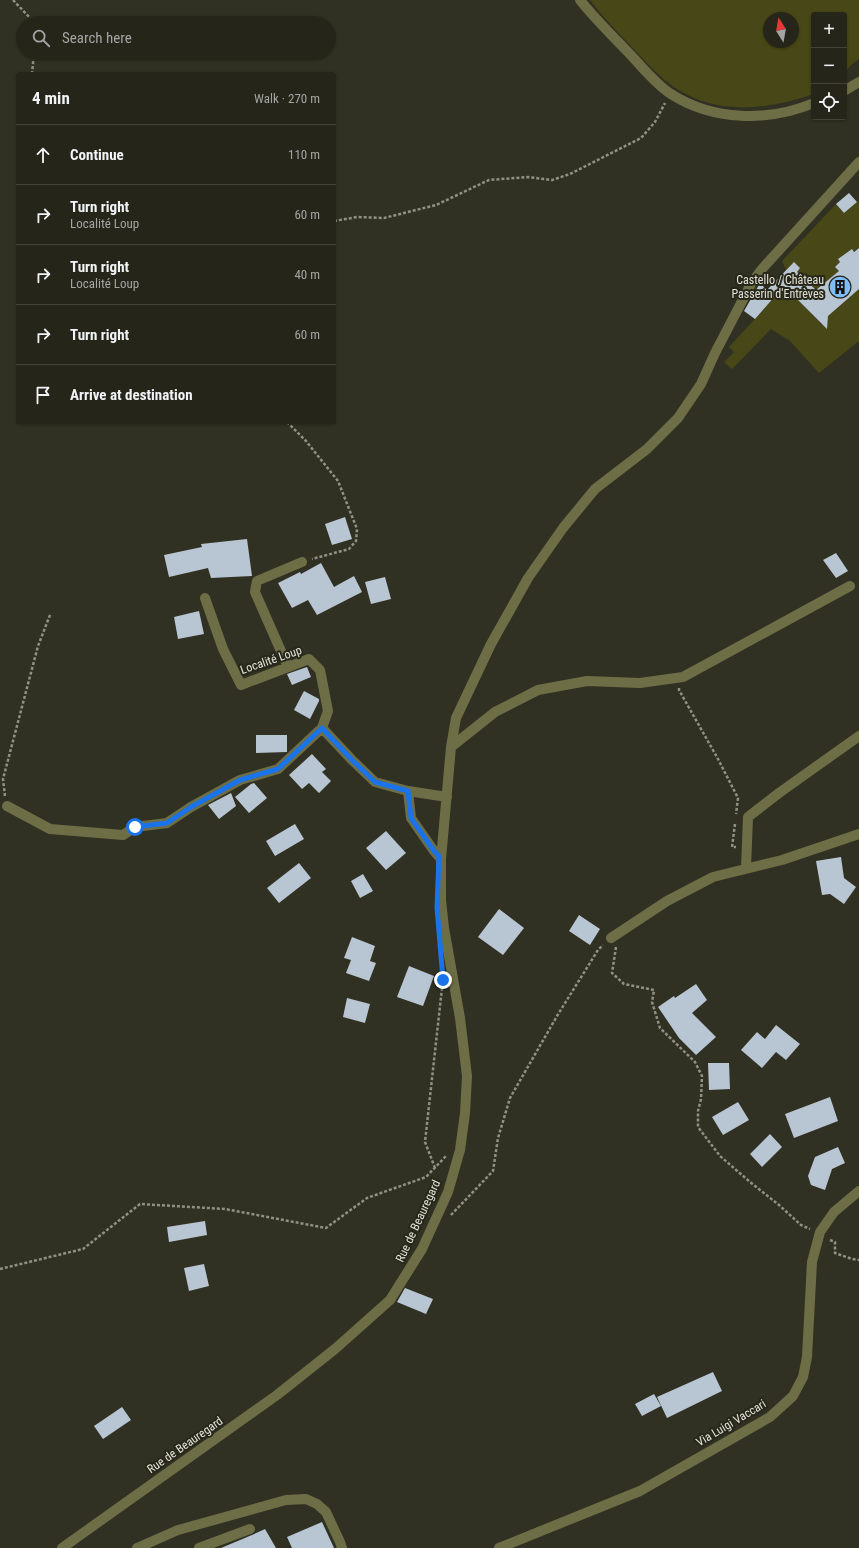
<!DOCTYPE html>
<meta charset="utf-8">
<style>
:root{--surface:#25251a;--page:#313127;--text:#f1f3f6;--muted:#a3a5a2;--line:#424239}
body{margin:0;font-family:"Roboto Condensed",sans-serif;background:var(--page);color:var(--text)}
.controls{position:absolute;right:12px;top:12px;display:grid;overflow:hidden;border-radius:4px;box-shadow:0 1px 3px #0004}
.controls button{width:36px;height:36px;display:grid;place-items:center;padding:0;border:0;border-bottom:1px solid var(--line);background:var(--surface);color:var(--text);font:20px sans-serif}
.compass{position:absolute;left:763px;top:12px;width:36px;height:36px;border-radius:50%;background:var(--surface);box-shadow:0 1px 3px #0004;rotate:349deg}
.stop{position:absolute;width:12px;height:12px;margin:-9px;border:3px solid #1a73e8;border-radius:50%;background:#fff}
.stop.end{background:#1a73e8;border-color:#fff;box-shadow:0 1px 4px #0008}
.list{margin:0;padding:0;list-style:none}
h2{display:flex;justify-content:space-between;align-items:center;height:52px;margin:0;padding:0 16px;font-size:17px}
h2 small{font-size:13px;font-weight:400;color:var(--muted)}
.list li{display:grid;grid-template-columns:26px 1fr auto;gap:12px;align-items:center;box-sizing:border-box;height:60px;padding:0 16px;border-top:1px solid var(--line)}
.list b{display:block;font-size:15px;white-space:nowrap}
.list p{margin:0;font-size:13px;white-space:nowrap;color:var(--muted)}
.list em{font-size:13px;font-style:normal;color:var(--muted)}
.icon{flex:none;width:22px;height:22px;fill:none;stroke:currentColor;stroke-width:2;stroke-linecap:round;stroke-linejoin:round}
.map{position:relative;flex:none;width:859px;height:1548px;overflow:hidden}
.search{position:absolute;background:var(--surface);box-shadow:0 1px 3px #0004;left:16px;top:16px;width:320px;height:44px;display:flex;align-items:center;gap:10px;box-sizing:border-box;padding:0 14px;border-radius:22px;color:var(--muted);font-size:15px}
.panel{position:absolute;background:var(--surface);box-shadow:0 1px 3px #0004;left:16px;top:72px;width:320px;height:352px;border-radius:4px}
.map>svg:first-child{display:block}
.green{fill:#484717;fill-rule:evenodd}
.building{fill:#b8c5d2}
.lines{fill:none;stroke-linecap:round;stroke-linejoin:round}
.path{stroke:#909085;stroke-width:2.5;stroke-dasharray:3 2;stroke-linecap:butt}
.minor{stroke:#6e6e46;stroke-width:10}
.route{stroke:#1a73e8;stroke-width:5}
.labels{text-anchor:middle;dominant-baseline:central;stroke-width:4;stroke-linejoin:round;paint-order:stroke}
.poi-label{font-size:12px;fill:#e2e2d9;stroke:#27271a;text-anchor:end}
.street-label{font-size:12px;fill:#e2e2d9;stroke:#27271a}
</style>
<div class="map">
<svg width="859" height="1548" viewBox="0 0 859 1548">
<rect width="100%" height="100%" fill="#313123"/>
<path class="green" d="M590 0H859V59L852 64 844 73V15H814V94C767 110 717 116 674 87 657 75 642 58 628 43 615 29 601 15 590 0ZM769 18H793V42H769Z
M859 200V248L838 259 840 262 836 267 839 271 818 289 813 288 797 272 792 277 786 270 782 261 836 204 844 213Z
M785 286 821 324 824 325 828 322 826 318 859 289V341L819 373 790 341 771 329 732 369 724 362 734 352 729 347Z"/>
<path class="building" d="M849 193 857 202 844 213 836 204Z
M859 248V289L828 316 827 329 784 286 755 319 744 311 760 283 767 290 794 262 800 268 797 272 816 290 839 271 835 267 840 262 838 259 852 249 854 252Z
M345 517 352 539 332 545 325 524Z
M247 539 252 576 211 578 208 568 169 577 164 555 202 547 201 544Z
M836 553 848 571 836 578 823 560Z
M321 563 334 587 354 576 362 592 317 615 308 600 292 608 278 583 300 572 301 574Z
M385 577 391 599 371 604 365 582Z
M199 611 204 634 178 639 174 617Z
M307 667 311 677 292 685 287 674Z
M304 691 319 699V701L310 719 294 710Z
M256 735H287V752L256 753Z
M312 754 326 769 322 772 331 781 319 793 309 783 302 789 289 775Z
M254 783 267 798 249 813 235 797 251 784Z
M231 793 236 806 219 819 208 805Z
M295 824 304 839 275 856 266 841Z
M386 831 406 853 386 870 366 848Z
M841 857 844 878 856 887 844 904 830 894 822 895 816 861Z
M299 863 311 878 279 903 267 888Z
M363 874 373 891 360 898 351 881Z
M499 909 524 928 503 955 478 937Z
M579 915 600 929 590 945 569 931Z
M352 937 375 946 370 961 376 963 369 981 346 973 351 960 344 958Z
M409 966 434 976 423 1006 397 997Z
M696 984 707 1000 692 1013 716 1037 696 1055 679 1038 658 1007 674 996 675 998Z
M347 998 370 1004 365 1023 343 1017Z
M776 1025 800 1044 786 1060 776 1052 762 1068 741 1050 757 1032 765 1039Z
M708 1063H729L730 1089 709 1090Z
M830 1097 838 1121 794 1138 785 1114Z
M738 1102 749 1120 723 1135 712 1117Z
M770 1134 782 1147 762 1167 750 1154Z
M838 1147 845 1163 832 1169 825 1190 811 1185 808 1176 815 1157Z
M205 1221 207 1235 169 1242 167 1227Z
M204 1264 209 1286 189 1291 184 1268Z
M405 1288 433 1299 426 1314 397 1302Z
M713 1372 722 1391 667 1418 657 1397Z
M654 1394 661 1406 642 1416 635 1404Z
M122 1407 131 1420 103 1439 94 1426Z
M322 1522 334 1548H292L287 1537Z
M265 1529 276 1548H221L252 1535Z"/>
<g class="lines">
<path class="path" d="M13 0 32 20V23
M32 74 34 53
M334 221 357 217 384 218 436 205 489 180 528 177 552 180 570 174 641 138 655 122 665 103
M287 422 306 441 338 481 357 529 356 541 349 549 312 559
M679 688V690L718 759 738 798 736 814
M5 796 3 779 38 646 50 615
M735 824 732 847H736
M616 947 612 973 624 984 654 990 652 1002 660 1028 695 1062 702 1076 701 1099 698 1111V1127L720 1156 750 1182 779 1205 801 1225 810 1229
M435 1168 425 1142 442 988
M451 1215 493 1171 498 1138 510 1098 557 1016 598 950 603 945
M830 1240 835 1242V1253L852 1259 859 1260
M0 1269 83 1249 140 1204 225 1209 326 1228 367 1198 426 1177 446 1156"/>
<path class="minor" d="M580 0C594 18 610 33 625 49 640 64 654 83 671 94 713 121 768 122 814 103
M844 91 859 82
M205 598 223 649 241 685 309 659 320 670 328 711 322 728 352 760 375 782 408 791 411 818 434 851 441 859
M288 667 255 592 257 581 302 562
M451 747 495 712 538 690 587 681 640 683 683 677 850 586
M408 791 447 797
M7 806 50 829 123 835 135 827 167 823 191 807 240 780 278 769 322 728
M746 868 748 817 779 793 859 736
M611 938 667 901 713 877 782 860 859 834
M62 1548 277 1395 335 1349 390 1300 422 1249 448 1192 460 1150 465 1113 467 1076 460 1018 444 928 441 900V859L451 747 456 718 491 644 528 578 563 528 595 489 647 449 678 418 701 384 715 353 751 284 762 269 859 162
M137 1548 178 1530 286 1500 306 1499 317 1504 326 1512 340 1542 342 1548
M199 1548 250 1529
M499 1548 640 1491 770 1417 793 1396 803 1377 807 1357 812 1262 820 1232 834 1212 859 1191"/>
</g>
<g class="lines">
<path class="route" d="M135 827 167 823 191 807 240 780 278 769 322 728 352 760 375 782 408 791 411 818 434 851 439 856 437 907 443 980"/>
</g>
<defs>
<g id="building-disc" transform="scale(1.15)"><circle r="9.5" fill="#7fbdf9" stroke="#27271a"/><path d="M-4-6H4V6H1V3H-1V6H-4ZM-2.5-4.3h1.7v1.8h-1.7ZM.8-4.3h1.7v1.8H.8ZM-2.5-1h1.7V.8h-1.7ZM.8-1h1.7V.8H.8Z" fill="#111"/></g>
</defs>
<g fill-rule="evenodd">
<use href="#building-disc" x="840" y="287"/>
</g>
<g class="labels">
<g class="poi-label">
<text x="824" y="280">Castello / Château<tspan x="824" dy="14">Passerin d'Entrèves</tspan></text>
</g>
<g class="street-label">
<text transform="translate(271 660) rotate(-19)">Localité Loup</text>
<text transform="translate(418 1221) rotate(-65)">Rue de Beauregard</text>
<text transform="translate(731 1423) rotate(-31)">Via Luigi Vaccari</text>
<text transform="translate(185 1445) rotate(-35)">Rue de Beauregard</text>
</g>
</g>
</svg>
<div class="controls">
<button>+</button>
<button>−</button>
<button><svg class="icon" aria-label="locate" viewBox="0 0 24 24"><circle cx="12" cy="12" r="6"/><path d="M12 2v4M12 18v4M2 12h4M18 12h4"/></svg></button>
</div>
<svg class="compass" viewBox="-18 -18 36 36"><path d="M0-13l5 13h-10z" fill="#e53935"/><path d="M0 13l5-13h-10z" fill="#a3a5a2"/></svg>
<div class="stop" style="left:135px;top:827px"></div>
<div class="stop end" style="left:443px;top:980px"></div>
<div class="search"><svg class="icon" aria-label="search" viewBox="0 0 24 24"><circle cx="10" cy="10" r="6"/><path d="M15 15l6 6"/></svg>Search here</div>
<section class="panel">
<h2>4 min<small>Walk · 270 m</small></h2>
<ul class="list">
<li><svg class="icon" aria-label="ahead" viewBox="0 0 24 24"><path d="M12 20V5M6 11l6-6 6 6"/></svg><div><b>Continue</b></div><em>110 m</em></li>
<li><svg class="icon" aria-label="right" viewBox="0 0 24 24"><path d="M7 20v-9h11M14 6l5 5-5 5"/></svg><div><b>Turn right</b><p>Localité Loup</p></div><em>60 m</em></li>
<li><svg class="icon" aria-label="right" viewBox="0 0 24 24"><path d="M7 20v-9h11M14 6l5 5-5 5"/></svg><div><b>Turn right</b><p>Localité Loup</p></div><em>40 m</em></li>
<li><svg class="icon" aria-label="right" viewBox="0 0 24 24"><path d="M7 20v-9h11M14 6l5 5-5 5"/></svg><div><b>Turn right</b></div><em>60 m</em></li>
<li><svg class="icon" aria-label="arrive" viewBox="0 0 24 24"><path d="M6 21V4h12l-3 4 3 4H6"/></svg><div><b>Arrive at destination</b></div></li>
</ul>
</section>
</div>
